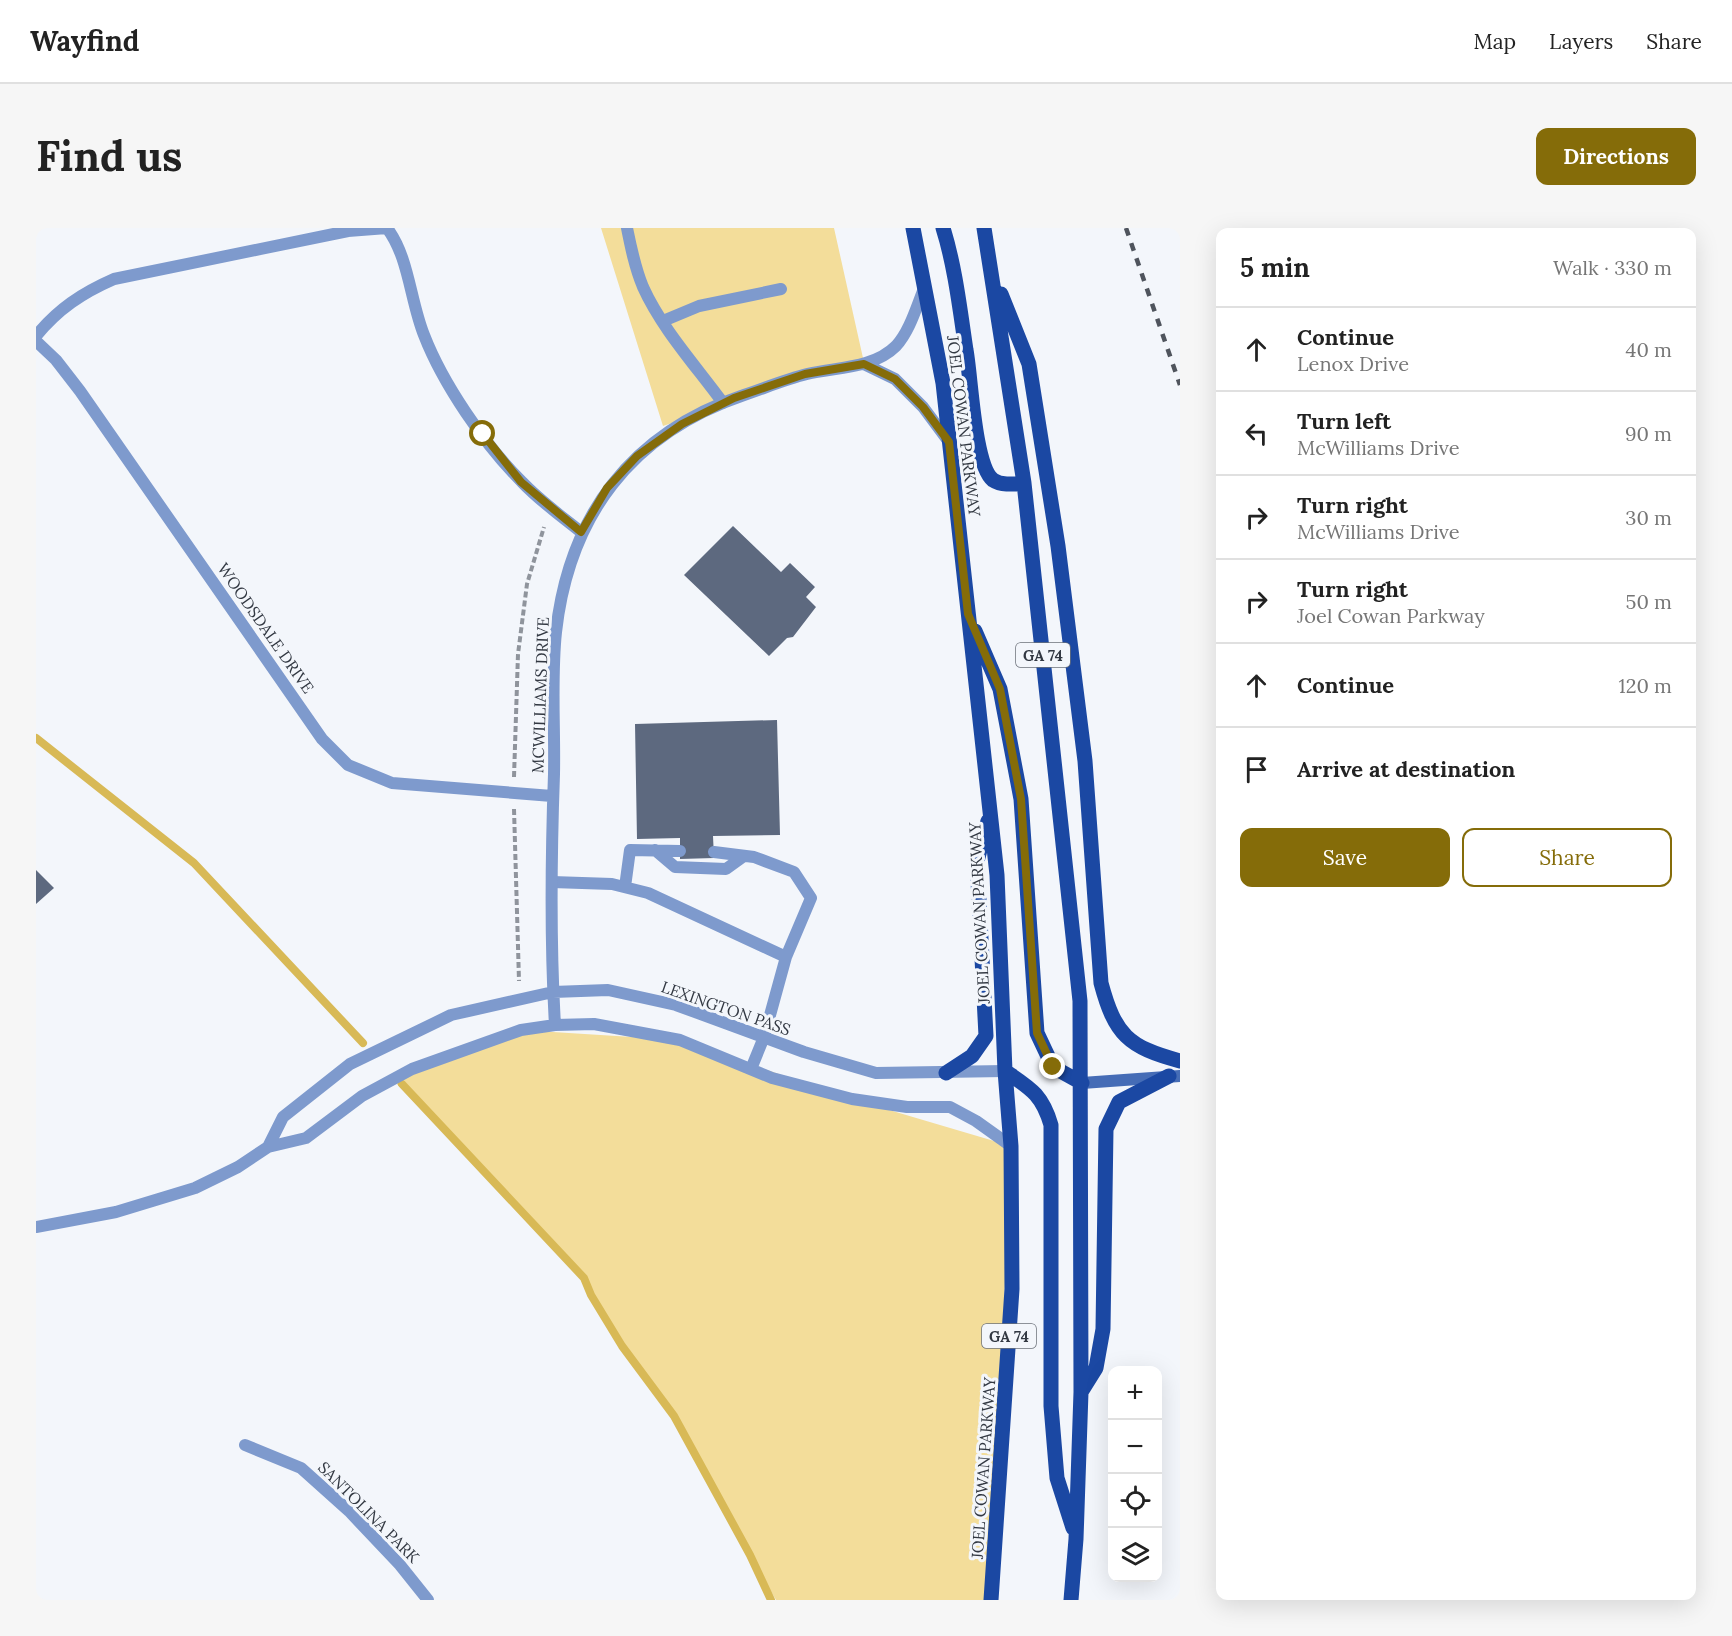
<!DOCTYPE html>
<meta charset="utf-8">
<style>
:root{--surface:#fff;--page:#f6f6f6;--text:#222;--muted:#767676;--line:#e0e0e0;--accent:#856c09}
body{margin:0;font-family:Lora,serif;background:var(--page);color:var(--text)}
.controls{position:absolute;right:18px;bottom:18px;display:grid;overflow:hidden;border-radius:12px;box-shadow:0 6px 24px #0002}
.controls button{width:54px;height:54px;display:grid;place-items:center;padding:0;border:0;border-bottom:2px solid var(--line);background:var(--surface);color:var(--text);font:30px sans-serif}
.stop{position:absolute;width:18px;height:18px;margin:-14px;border:4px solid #856c09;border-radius:50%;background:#fff}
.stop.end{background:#856c09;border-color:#fff;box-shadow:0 2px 6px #0008}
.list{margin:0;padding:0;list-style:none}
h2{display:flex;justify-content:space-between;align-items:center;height:78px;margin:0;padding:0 24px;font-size:26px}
h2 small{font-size:20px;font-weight:400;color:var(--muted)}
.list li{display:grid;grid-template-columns:39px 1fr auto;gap:18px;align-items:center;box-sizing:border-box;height:84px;padding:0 24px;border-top:2px solid var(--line)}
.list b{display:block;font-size:22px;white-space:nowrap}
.list p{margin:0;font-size:20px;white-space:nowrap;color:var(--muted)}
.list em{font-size:20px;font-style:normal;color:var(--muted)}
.actions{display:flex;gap:12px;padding:18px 24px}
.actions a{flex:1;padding:14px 0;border:2px solid var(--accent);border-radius:12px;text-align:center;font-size:21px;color:var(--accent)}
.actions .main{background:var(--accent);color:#fff}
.icon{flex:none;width:33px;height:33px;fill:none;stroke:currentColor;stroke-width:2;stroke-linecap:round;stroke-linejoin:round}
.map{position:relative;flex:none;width:1144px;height:1372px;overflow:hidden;border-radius:12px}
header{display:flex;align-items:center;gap:36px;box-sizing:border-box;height:84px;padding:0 30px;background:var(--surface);border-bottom:2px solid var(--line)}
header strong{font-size:28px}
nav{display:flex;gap:33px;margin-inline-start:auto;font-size:21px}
.intro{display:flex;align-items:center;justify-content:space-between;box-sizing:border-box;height:144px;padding:0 36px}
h1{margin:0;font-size:42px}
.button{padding:15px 27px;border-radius:12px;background:var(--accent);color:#fff;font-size:21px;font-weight:700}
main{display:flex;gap:36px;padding:0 36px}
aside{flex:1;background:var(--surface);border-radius:12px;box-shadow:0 6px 24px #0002}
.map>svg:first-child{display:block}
.green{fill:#f3dd9a}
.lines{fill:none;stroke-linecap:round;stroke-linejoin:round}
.stream{stroke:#d8b956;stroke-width:8}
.building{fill:#5d697f}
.path{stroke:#8f949c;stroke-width:4;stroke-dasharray:6 3;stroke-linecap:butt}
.lane{stroke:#7e9acd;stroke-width:12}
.street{stroke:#7e9acd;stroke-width:12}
.secondary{stroke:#456cb6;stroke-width:12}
.primary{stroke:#1b48a3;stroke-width:15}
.rail{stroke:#4f545d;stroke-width:4.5;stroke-dasharray:8 8;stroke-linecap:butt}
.route{stroke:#856c09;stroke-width:8}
.labels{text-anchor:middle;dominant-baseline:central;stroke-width:6;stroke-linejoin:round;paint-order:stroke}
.shield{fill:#f3f6fb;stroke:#6c717a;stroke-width:1.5}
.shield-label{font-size:15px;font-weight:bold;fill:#323842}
.street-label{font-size:16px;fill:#323842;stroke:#f3f6fb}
</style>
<header>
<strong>Wayfind</strong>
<nav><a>Map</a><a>Layers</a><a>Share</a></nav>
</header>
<div class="intro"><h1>Find us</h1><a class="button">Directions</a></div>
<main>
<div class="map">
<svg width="1144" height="1372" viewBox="0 0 1144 1372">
<rect width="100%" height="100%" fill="#f3f6fb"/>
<path class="green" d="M565 0H798L827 130 627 198Z
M485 802 644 812 816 871 975 918 955 1372H740L620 1164 537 1038 356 851Z"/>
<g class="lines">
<path class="stream" d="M0 510 158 635 327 815
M366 856 548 1050 555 1067 586 1118 638 1188 714 1327 735 1372"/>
</g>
<path class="building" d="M697 298 745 344 754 335 779 359 770 369 780 379 757 409 751 410 733 428 648 347Z
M741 492 744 607 677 608 678 630 644 631V610L601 611 599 496Z
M0 642 18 660 0 676Z"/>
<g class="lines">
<path class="path" d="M478 549 482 426 491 356 508 299
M478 581 483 753"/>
<path class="lane" d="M591 0C595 20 599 40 607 59 626 101 660 138 687 175
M627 93 663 78 745 61
M619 622 639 639 690 641 708 628
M678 624 718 629 758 644 775 670 750 729
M516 654 576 656 612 665 750 729 728 809
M589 659 594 622 644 623"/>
<path class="street" d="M0 108C22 81 46 65 78 51L312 3 351 0C373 29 374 72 388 107 407 156 448 216 486 254 504 273 525 288 545 304
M0 113 20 132 44 163 286 511 312 537 356 555 516 568
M828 136 859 151 887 179 913 214
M519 797C514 714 515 630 518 546 519 499 515 451 520 404 533 288 595 205 708 167 729 160 750 151 771 146 800 139 837 141 860 118 874 103 881 77 889 58
M715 841 728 809
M232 919 247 889 314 836 415 787 517 764 572 762 640 777 768 824 840 845 969 843
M0 999 80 984 159 960 202 939 232 919 270 910 326 868 376 841 485 802 519 797 558 796 644 812 736 850 816 871 871 879H914L940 893 975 918
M209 1217 265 1240 313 1283 364 1337 392 1372"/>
<path class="secondary" d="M1046 855 1144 848"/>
<path class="primary" d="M877 0 907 155 961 647 969 843 975 918 976 1061 955 1372
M907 0C919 38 924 82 930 122 935 148 938 237 957 252 966 258 978 256 988 255
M948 0 988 255 1044 773 1045 1164 1040 1311 1035 1372
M965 66 993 136 1022 318 1049 533 1065 755C1079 807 1092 819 1144 833
M939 403 964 461 985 571 1001 805 1017 839 1046 855
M969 843C994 860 1006 866 1015 897V1178L1021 1250 1037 1300
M910 845 936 828 950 808 941 633 952 593
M1045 1164 1060 1140 1067 1101 1070 901 1083 874 1133 848"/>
<path class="rail" d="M1090 0 1144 157"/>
</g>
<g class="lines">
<path class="route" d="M447 206 485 254 545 304 571 260 601 228 646 196 698 170 769 146 828 136 859 151 887 179 913 214 932 386 964 461 985 571 1001 805 1017 839"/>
</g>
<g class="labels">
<g class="shield">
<rect x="980" y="415" width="54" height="24" rx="4.5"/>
<rect x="946" y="1096" width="54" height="24" rx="4.5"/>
</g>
<g class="shield-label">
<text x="1007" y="427">GA 74</text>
<text x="973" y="1108">GA 74</text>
</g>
<g class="street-label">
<text transform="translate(928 198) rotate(83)">JOEL COWAN PARKWAY</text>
<text transform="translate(230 400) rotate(55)">WOODSDALE DRIVE</text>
<text transform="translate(504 467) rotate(-88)">MCWILLIAMS DRIVE</text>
<text transform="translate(943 685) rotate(-93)">JOEL COWAN PARKWAY</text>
<text transform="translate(690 780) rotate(19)">LEXINGTON PASS</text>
<text transform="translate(947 1240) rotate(-86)">JOEL COWAN PARKWAY</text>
<text transform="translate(333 1284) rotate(45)">SANTOLINA PARK</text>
</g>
</g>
</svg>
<div class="controls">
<button>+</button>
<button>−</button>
<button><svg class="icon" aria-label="locate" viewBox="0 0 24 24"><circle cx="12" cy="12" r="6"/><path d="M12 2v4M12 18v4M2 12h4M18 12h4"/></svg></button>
<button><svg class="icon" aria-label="layers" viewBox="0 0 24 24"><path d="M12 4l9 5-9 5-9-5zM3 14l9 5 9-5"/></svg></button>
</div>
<div class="stop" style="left:447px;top:206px"></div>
<div class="stop end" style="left:1017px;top:839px"></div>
</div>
<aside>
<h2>5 min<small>Walk · 330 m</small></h2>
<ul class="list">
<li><svg class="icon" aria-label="ahead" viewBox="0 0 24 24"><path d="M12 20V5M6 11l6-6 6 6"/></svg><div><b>Continue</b><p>Lenox Drive</p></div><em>40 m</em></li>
<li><svg class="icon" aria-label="left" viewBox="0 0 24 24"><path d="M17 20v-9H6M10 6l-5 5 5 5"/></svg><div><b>Turn left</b><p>McWilliams Drive</p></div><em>90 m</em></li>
<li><svg class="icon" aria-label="right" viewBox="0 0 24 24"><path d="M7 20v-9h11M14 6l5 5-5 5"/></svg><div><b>Turn right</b><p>McWilliams Drive</p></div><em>30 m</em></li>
<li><svg class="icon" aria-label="right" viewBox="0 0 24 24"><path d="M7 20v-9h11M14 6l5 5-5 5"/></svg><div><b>Turn right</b><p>Joel Cowan Parkway</p></div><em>50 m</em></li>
<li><svg class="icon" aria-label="ahead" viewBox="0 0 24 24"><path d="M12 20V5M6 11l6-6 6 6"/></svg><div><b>Continue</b></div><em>120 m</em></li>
<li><svg class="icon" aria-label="arrive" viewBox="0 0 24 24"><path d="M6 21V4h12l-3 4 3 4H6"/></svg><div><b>Arrive at destination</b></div></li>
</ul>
<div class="actions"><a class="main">Save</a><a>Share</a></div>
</aside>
</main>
